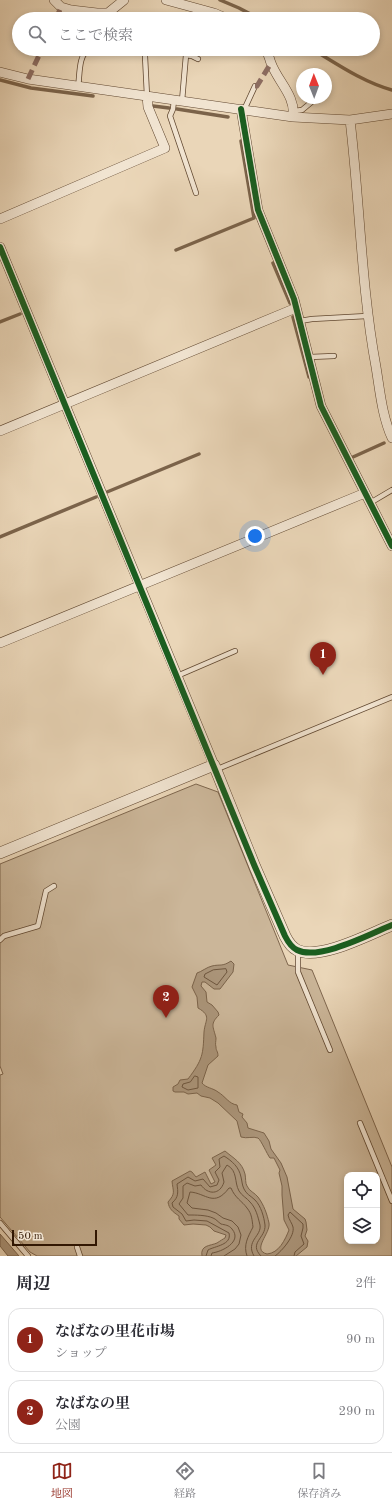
<!DOCTYPE html>
<html lang="ja">
<meta charset="utf-8">
<style>
:root{--surface:#fff;--page:#f2f2f3;--text:#2b2b33;--muted:#7c7c81;--line:#e1e1e2;--accent:#8f2418}
body{margin:0;font-family:"Old Standard TT","Noto Serif JP",serif;background:var(--page);color:var(--text)}
.controls{position:absolute;right:12px;bottom:12px;display:grid;overflow:hidden;border-radius:8px;box-shadow:0 2px 6px #0003}
.controls button{width:36px;height:36px;display:grid;place-items:center;padding:0;border:0;border-bottom:1px solid var(--line);background:var(--surface);color:var(--text);font:20px sans-serif}
.compass{position:absolute;left:296px;top:68px;width:36px;height:36px;border-radius:50%;background:var(--surface);box-shadow:0 2px 6px #0003;rotate:359deg}
.scale{position:absolute;left:12px;bottom:10px;width:85px;box-sizing:border-box;padding-left:4px;border:2px solid #321702;border-top:0;font-size:11px;line-height:14px;white-space:nowrap;color:#321702;-webkit-text-stroke:3px #f1e4d1;paint-order:stroke}
.you{position:absolute;left:255px;top:536px;width:14px;height:14px;margin:-10px;border:3px solid #fff;border-radius:50%;background:#1a73e8;box-shadow:0 0 0 6px #1a73e833}
.badge{display:grid;place-items:center;width:26px;height:26px;border-radius:50%;background:var(--accent);color:#fff;font-size:13px;font-weight:700}
.pin{position:absolute;translate:-50% -33px;filter:drop-shadow(0 1px 2px #0008)}
.pin::after{content:'';position:absolute;top:21px;width:14px;height:12px;background:inherit;clip-path:polygon(0 0,100% 0,50% 100%)}
.list{margin:0;padding:0;list-style:none}
h2{display:flex;justify-content:space-between;align-items:center;height:52px;margin:0;padding:0 16px;font-size:17px}
h2 small{font-size:13px;font-weight:400;color:var(--muted)}
.list li{display:grid;grid-template-columns:26px 1fr auto;gap:12px;align-items:center;box-sizing:border-box;height:64px;margin:0 8px 8px;padding:0 8px;border:1px solid var(--line);border-radius:12px}
.list b{display:block;font-size:15px;white-space:nowrap}
.list p{margin:0;font-size:13px;white-space:nowrap;color:var(--muted)}
.list em{font-size:13px;font-style:normal;color:var(--muted)}
.icon{flex:none;width:22px;height:22px;fill:none;stroke:currentColor;stroke-width:2;stroke-linecap:round;stroke-linejoin:round}
.map{position:relative;flex:none;width:392px;height:1256px;overflow:hidden}
.search{position:absolute;background:var(--surface);box-shadow:0 2px 6px #0003;left:12px;right:12px;top:12px;height:44px;display:flex;align-items:center;gap:10px;box-sizing:border-box;padding:0 14px;border-radius:22px;color:var(--muted);font-size:15px}
.sheet{height:196px;background:var(--surface)}
nav{display:flex;justify-content:space-around;align-items:center;box-sizing:border-box;height:56px;border-top:1px solid var(--line);background:var(--surface);font-size:11px;color:var(--muted)}
nav a{display:grid;justify-items:center;gap:2px}
nav .on{color:var(--accent)}
.map>svg:first-child{display:block}
.green{fill:#cbb699;stroke:#7e664e;fill-rule:evenodd}
.water{fill:#ab957a;stroke:#7b634a}
.lines{fill:none;stroke-linecap:round;stroke-linejoin:round}
.shore{stroke:#6e563e;stroke-width:1}
.stream{stroke:#7b634a;stroke-width:3.5}
.service-casing{stroke:#604730;stroke-width:6}
.minor-casing{stroke:#604730;stroke-width:10}
.tertiary-casing{stroke:#604730;stroke-width:12}
.service{stroke:#f1e4d1;stroke-width:4.5}
.minor{stroke:#f1e4d1;stroke-width:9}
.tertiary{stroke:#f1e4d1;stroke-width:11}
.quiet{stroke:#8d6e63;stroke-width:5;stroke-dasharray:10 5;stroke-linecap:butt}
.cycleway-casing{stroke:#f1e4d1;stroke-width:8}
.cycleway{stroke:#1b5e20;stroke-width:6}
</style>
<div class="map">
<svg width="392" height="1256" viewBox="0 0 392 1256">
<rect width="100%" height="100%" fill="#ead6b8"/>
<filter id="stains"><feTurbulence type="fractalNoise" baseFrequency=".005" numOctaves="4"/><feColorMatrix values="0 0 0 0 .2 0 0 0 0 .09 0 0 0 0 .02 0 0 0 .5 -.17"/></filter>
<radialGradient id="worn" r=".72"><stop offset=".6" stop-color="#630" stop-opacity="0"/><stop offset="1" stop-color="#630" stop-opacity=".3"/></radialGradient>
<path class="green" d="M196 784 218 792 288 965 312 970 392 1167V1256H37L30 1252 0 1217V1075L3 1074 0 1066V864ZM347 1175H377V1241H347Z"/>
<path class="water" d="M231 961 234 964 233 972 220 989H214L205 982H202L201 986 206 992 207 1002 212 1005 218 1012 219 1015C210 1024 213 1026 216 1038 216 1041 215 1044 216 1047 216 1051 218 1051 218 1056L208 1065 202 1083C206 1088 213 1088 218 1092 225 1096 229 1104 237 1105L239 1112 243 1114 242 1117 247 1123 248 1128 264 1133 269 1141 271 1149 281 1163 287 1177 293 1209 305 1219 306 1222 307 1230 305 1236 308 1241 307 1247 296 1256H202C200 1245 210 1246 217 1243 220 1241 223 1239 225 1238L226 1235 214 1231 210 1227 206 1225 193 1224 184 1225 179 1219V1216C173 1212 169 1209 168 1202 176 1193 173 1192 172 1181L190 1171 192 1172 196 1177 205 1172 211 1184 215 1182 209 1170 216 1165 212 1158 225 1151C233 1158 242 1162 245 1174 246 1178 245 1183 247 1186 249 1191 255 1193 258 1197 264 1205 267 1214 269 1223 271 1233 251 1250 267 1254 279 1253 285 1240 289 1230L284 1220 282 1195V1186L279 1173 280 1170 274 1158H270C267 1154 261 1140 258 1138 253 1136 247 1139 241 1137L237 1121 218 1103 210 1098 201 1096 197 1093 188 1094 184 1092H175L173 1091V1087L178 1084 180 1080 188 1079C203 1059 203 1055 204 1032 205 1020 212 1016 198 1008L197 997 192 987 197 973C201 972 207 967 212 966 220 964 222 967 231 961Z
M0 1234 19 1256H8L0 1246Z"/>
<g class="lines">
<path class="shore" d="M226 969 227 972 217 985 204 977 205 974 213 970Z
M195 1076 198 1077V1088L188 1090 182 1087 183 1084 190 1082Z
M206 1256 208 1250C215 1246 232 1245 229 1233L207 1221 194 1220 186 1221 182 1214 173 1207 172 1203C179 1197 178 1192 177 1184L188 1177 195 1181 203 1179 210 1187 217 1185 219 1180 215 1172 220 1167 219 1159 224 1156C232 1161 239 1167 241 1177 242 1181 242 1185 244 1189 246 1194 251 1196 255 1200 261 1206 264 1217 265 1225 266 1238 248 1243 261 1256
M211 1256 212 1253C221 1252 243 1242 232 1229 229 1225 225 1225 221 1224 218 1222 216 1219 213 1218 206 1215 196 1215 188 1215L179 1204 183 1198V1186L187 1183 195 1186 201 1185C208 1195 220 1195 224 1182L222 1173 227 1165C238 1171 234 1182 239 1191 242 1196 247 1198 250 1202 256 1208 258 1217 260 1225 262 1236 245 1241 254 1256
M224 1256 235 1249 239 1244 241 1235 238 1227 232 1221 223 1218 216 1213 208 1210 192 1208 187 1203 190 1192C206 1193 214 1208 229 1188H231C235 1198 242 1201 247 1208 252 1214 252 1220 253 1227 248 1237 243 1245 247 1256
M275 1256C282 1251 295 1236 293 1227 292 1223 289 1220 288 1215L290 1212 303 1224V1228L301 1236 304 1244 295 1252 294 1256"/>
<path class="stream" d="M220 0 239 8 260 19
M312 49C337 64 363 82 392 90
M0 80 31 88 93 96
M153 106 169 108
M177 109 228 117
M176 250 254 218 241 141
M273 263 290 303
M293 317 309 377
M0 322 20 314
M353 457 384 443
M107 492 199 454
M0 537 96 497"/>
<g class="service-casing">
<path id="service" d="M145 56 147 96
M78 87C80 76 78 55 89 49
M174 100 173 109 170 116 196 193
M182 101 186 55 192 56 198 59
M244 110 255 86
M294 111 302 110 314 100
M300 321 312 319 367 316
M310 357 334 356
M370 503 392 490
M177 676 235 651
M215 770 392 697
M0 940 4 936 38 926 46 891 54 886
M298 951V972L330 1050
M360 1123 392 1201
M0 1223 28 1256
M77 1247 80 1256"/>
</g>
<g class="minor-casing">
<path id="minor" d="M54 0 61 7 71 10 97 13H108L124 0
M166 0 214 13 228 19
M265 49C269 54 269 58 271 63 278 82 296 96 293 117
M0 72 28 79 293 117 350 120 392 114
M241 109 258 210 294 299 321 406 392 546
M350 120C360 203 361 286 376 367 380 391 382 416 392 438
M0 219 165 148 148 107 147 96
M0 247 214 765
M0 431 296 308
M0 643 365 493"/>
</g>
<g class="tertiary-casing">
<path id="tertiary" d="M0 853 214 765 255 867 285 936C288 942 291 947 297 950 319 961 370 934 392 925"/>
</g>
<use href="#service" class="service"/>
<use href="#minor" class="minor"/>
<use href="#tertiary" class="tertiary"/>
<path class="quiet" d="M56 19 61 7
M28 79 42 49
M255 86H257L271 63"/>
<g class="cycleway-casing">
<path id="cycleway" d="M241 109 258 210 294 299 321 406 392 546
M0 247 255 867 285 936C288 942 291 947 297 950 319 961 370 934 392 925"/>
</g>
<use href="#cycleway" class="cycleway"/>
</g>
<rect width="100%" height="100%" filter="url(#stains)"/>
<rect width="100%" height="100%" fill="url(#worn)"/>
</svg>
<div class="controls">
<button><svg class="icon" aria-label="locate" viewBox="0 0 24 24"><circle cx="12" cy="12" r="6"/><path d="M12 2v4M12 18v4M2 12h4M18 12h4"/></svg></button>
<button><svg class="icon" aria-label="layers" viewBox="0 0 24 24"><path d="M12 4l9 5-9 5-9-5zM3 14l9 5 9-5"/></svg></button>
</div>
<svg class="compass" viewBox="-18 -18 36 36"><path d="M0-13l5 13h-10z" fill="#e53935"/><path d="M0 13l5-13h-10z" fill="#7c7c81"/></svg>
<div class="scale">50 m</div>
<div class="you"></div>
<div class="pin badge" style="left:323px;top:675px">1</div>
<div class="pin badge" style="left:166px;top:1018px">2</div>
<div class="search"><svg class="icon" aria-label="search" viewBox="0 0 24 24"><circle cx="10" cy="10" r="6"/><path d="M15 15l6 6"/></svg>ここで検索</div>
</div>
<section class="sheet">
<h2>周辺<small>2件</small></h2>
<ul class="list">
<li><span class="badge">1</span><div><b>なばなの里花市場</b><p>ショップ</p></div><em>90 m</em></li>
<li><span class="badge">2</span><div><b>なばなの里</b><p>公園</p></div><em>290 m</em></li>
</ul>
</section>
<nav>
<a class="on"><svg class="icon" aria-label="map" viewBox="0 0 24 24"><path d="M3 6l6-2 6 2 6-2v14l-6 2-6-2-6 2zM9 4v14M15 6v14"/></svg>地図</a>
<a><svg class="icon" aria-label="directions" viewBox="0 0 24 24"><path d="M12 3l9 9-9 9-9-9zM9 14v-3h6M13 9l2 2-2 2"/></svg>経路</a>
<a><svg class="icon" aria-label="saved" viewBox="0 0 24 24"><path d="M7 4h10v16l-5-4-5 4z"/></svg>保存済み</a>
</nav>
